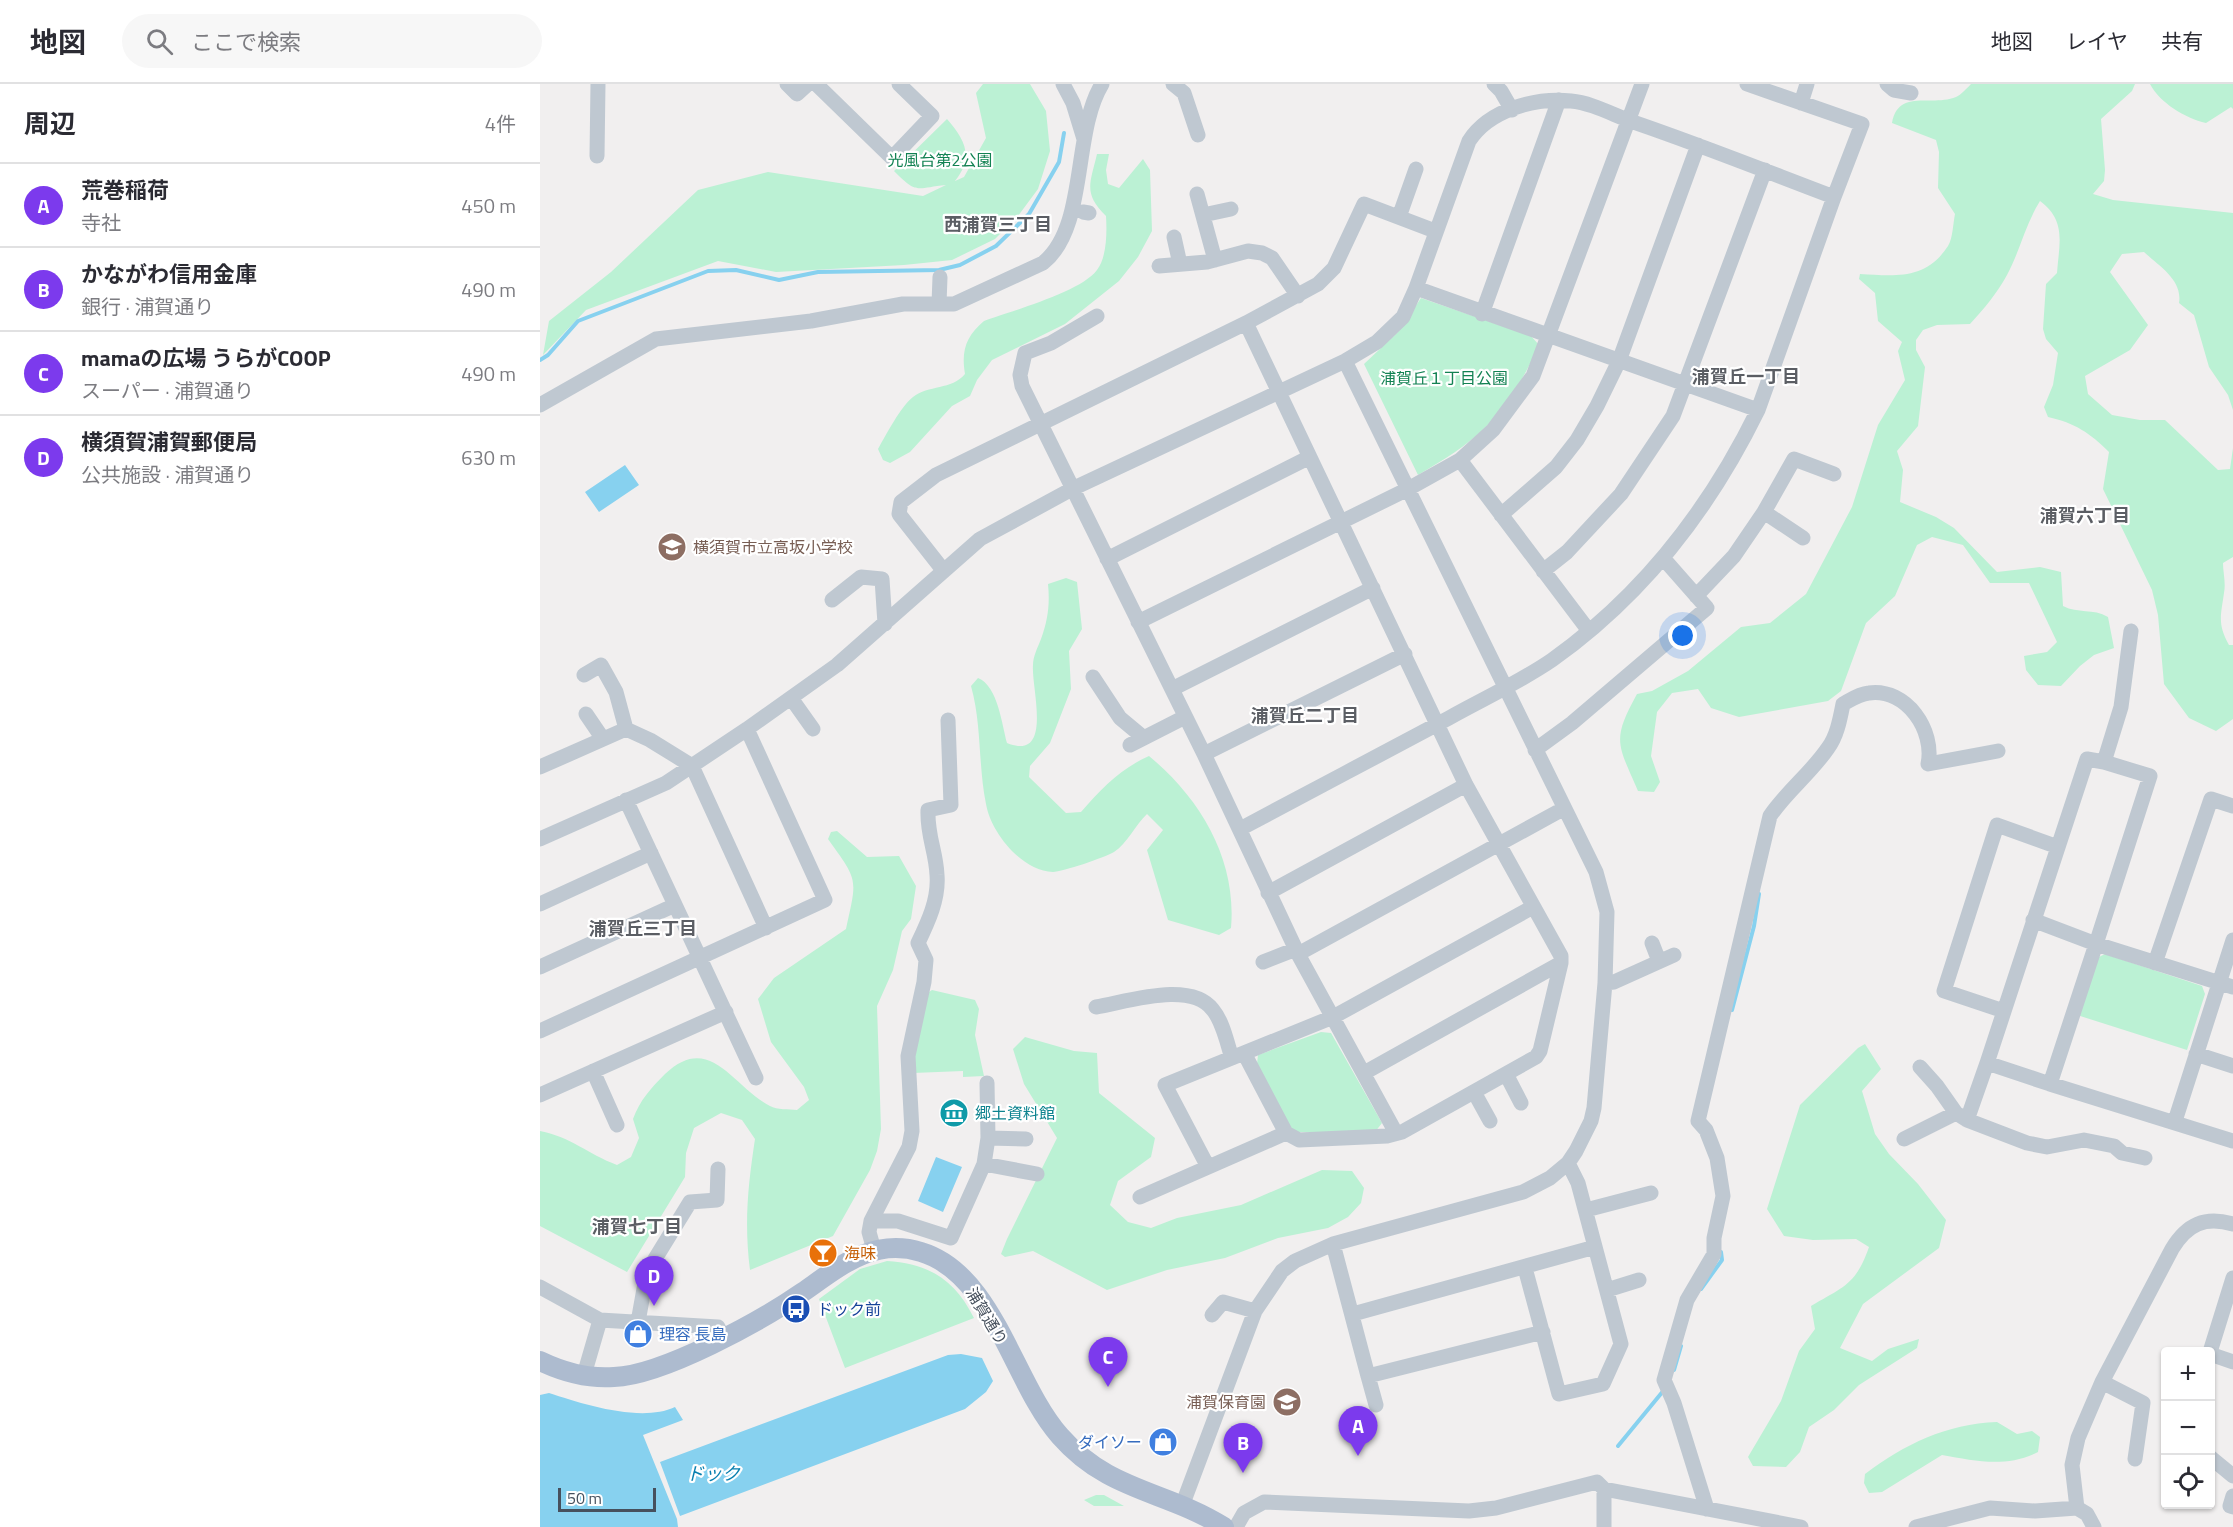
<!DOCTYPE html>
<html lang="ja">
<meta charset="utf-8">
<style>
:root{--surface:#fff;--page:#f7f7f7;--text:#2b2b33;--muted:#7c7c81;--line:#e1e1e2;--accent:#7c3aed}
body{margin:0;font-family:"Titillium Web","Noto Sans JP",sans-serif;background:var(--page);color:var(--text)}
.controls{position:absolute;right:18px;bottom:18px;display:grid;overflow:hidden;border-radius:6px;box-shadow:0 2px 4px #0004}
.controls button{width:54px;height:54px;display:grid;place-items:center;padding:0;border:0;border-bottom:2px solid var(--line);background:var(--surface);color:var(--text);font:30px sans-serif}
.scale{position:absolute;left:18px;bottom:15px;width:98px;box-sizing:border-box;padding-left:6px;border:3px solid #46505d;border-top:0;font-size:16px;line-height:21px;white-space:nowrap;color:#46505d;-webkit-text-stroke:4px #fff;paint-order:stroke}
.you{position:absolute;left:1143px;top:552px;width:21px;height:21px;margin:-15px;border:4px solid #fff;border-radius:50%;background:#1a73e8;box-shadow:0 0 0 9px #1a73e833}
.badge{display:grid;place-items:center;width:39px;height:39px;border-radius:50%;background:var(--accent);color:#fff;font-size:20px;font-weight:700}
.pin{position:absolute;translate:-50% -50px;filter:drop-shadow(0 2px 3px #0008)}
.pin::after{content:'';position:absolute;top:32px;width:21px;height:18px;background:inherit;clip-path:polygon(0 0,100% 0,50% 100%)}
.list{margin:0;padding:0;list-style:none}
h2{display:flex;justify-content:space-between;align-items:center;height:78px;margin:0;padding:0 24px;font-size:26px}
h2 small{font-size:20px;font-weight:400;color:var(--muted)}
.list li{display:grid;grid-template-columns:39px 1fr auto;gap:18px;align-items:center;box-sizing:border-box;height:84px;padding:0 24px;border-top:2px solid var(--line)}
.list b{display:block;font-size:22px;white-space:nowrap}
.list p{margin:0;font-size:20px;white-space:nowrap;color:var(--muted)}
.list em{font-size:20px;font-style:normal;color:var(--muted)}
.icon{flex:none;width:33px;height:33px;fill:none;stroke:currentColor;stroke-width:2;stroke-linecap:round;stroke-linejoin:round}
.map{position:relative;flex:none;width:1693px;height:1443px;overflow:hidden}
header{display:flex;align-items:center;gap:36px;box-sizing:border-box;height:84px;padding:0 30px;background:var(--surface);border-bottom:2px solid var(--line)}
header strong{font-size:28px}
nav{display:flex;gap:33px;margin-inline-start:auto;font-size:21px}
.search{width:420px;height:54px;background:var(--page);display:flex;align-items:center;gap:15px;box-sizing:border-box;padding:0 21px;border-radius:33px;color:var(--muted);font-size:22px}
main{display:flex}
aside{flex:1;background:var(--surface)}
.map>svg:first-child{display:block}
.green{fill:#bbf1d4}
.water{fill:#87d1ef}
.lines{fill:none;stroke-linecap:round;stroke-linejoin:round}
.stream{stroke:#87d1ef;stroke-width:4}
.minor{stroke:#bfc8d1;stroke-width:15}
.major{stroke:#adbbcf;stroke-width:20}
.labels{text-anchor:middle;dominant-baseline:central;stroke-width:4.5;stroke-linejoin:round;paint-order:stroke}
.park-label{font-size:16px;fill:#138253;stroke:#fff}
.education-label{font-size:16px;fill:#785e54;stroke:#fff;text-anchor:start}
.culture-label{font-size:16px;fill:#0d838f;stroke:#fff;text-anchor:start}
.food-label{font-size:16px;fill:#c56008;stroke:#fff;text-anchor:start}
.transit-label{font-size:16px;fill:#164399;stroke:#fff;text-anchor:start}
.street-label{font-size:16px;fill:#46505d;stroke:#fff}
.shop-label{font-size:16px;fill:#366cbe;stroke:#fff;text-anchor:start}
.neighbourhood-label{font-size:18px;font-weight:bold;fill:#5b5e64;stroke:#fff}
.water-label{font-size:18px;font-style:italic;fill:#077faf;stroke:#fff}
</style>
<header>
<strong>地図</strong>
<div class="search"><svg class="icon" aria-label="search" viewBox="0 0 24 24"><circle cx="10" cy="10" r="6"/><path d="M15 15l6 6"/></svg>ここで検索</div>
<nav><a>地図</a><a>レイヤ</a><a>共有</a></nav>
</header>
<main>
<aside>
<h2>周辺<small>4件</small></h2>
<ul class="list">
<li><span class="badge">A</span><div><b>荒巻稲荷</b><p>寺社</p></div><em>450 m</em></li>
<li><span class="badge">B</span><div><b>かながわ信用金庫</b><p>銀行 · 浦賀通り</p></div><em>490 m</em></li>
<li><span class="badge">C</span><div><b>mamaの広場 うらがCOOP</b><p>スーパー · 浦賀通り</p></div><em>490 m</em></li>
<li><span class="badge">D</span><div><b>横須賀浦賀郵便局</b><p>公共施設 · 浦賀通り</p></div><em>630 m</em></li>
</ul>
</aside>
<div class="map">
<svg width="1693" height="1443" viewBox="0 0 1693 1443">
<rect width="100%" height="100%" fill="#f1efef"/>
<path class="green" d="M443 0H490L506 27 510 67 498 105 478 132 455 155 412 176 364 181 236 188 178 177 46 226 3 271 9 237 71 188 158 106 228 88 383 112 406 101C375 104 378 111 354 87L407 35C424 55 435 72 415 97L424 93 446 54 436 9Z
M1431 0H1595L1592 7 1561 35 1565 86 1564 97 1553 110 1573 116 1693 129V326L1688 311 1669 283 1654 231 1639 219C1643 196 1619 182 1604 168L1582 170 1570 188 1608 241 1590 266 1545 292 1548 310 1572 331 1600 336H1625L1678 386 1690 385 1693 364V473L1683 479C1683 488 1686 499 1684 509 1681 531 1677 540 1689 561H1693V635L1676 647 1649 634 1624 600 1618 531 1612 506 1563 405 1569 368C1550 349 1535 339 1508 333L1504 323 1513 301 1518 269 1506 255 1503 245 1506 200 1517 189C1519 160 1527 137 1500 117 1485 141 1480 167 1467 191 1457 209 1444 225 1430 240L1397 241 1383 246 1376 256V266L1385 283 1378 342 1357 367 1363 386 1360 418 1396 433 1414 444 1457 488 1500 483 1521 488 1523 522C1538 530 1553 524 1568 533L1574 564 1554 571 1540 582 1521 602 1498 601 1486 586 1484 572 1507 568 1517 558 1489 499H1450L1423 461 1392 453 1377 461 1355 512 1326 539 1301 607 1288 617 1199 633 1171 624 1158 605 1132 609 1117 628 1111 672 1120 698 1114 708 1098 707C1078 660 1071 657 1097 610L1112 607 1148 587 1201 543 1230 539 1266 510 1312 423 1338 341 1365 296 1358 267 1362 258 1338 237 1335 209 1319 195 1320 190C1356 192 1386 196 1408 162 1413 154 1413 139 1415 130L1398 104 1399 68 1396 56 1352 39C1358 4 1392 23 1416 13 1421 11 1427 4 1431 0Z
M1610 0H1693V25L1691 23 1666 39C1645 34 1620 19 1610 0Z
M557 70H569L566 86 568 100 579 104 603 75 610 86 612 147 598 173 579 197 525 240 452 276 437 296 430 312 412 322 370 368 350 379 343 376 338 365C346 351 361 322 373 313 388 301 412 306 425 290 421 267 426 252 444 237 471 227 541 208 557 186 567 173 567 148 566 132 543 109 550 100 557 70Z
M881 214 991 252 999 261C968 329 943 354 878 391L824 280 859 247Z
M526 494 537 498 542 545 529 567 531 605 510 659 490 682 489 693 526 729 541 728C562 704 580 685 609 672 661 715 697 776 691 844L679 851 628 836 607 766 623 746 607 730C596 740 587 760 574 768 566 773 522 788 513 788 482 787 451 749 446 720 438 681 442 641 431 602L438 594C458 602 462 641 467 659 514 678 491 604 493 581 493 572 498 563 501 555 508 536 510 520 508 500Z
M297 747 327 773 359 772 376 802 371 835 362 847 353 886 337 922 341 1045 337 1067 330 1086 293 1152 210 1186C204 1139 208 1101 215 1055L202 1036 181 1029 154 1044 146 1069 145 1093 87 1188 0 1142V1047C31 1053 48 1070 77 1081L91 1073 99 1054 93 1035C100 1016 111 1004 125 990 170 947 193 1003 230 1022 237 1026 249 1025 257 1026L269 1016 264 1003 231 958 218 915 234 894 306 845C317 794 319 798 288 755L291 748Z
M1565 870 1662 902 1665 910 1647 966 1537 931 1557 874Z
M392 906 435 916 439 925 435 951 444 992 423 993V987L373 989 372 979 386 910Z
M781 948 791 949 842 1039 835 1048H753L717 980 718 971Z
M485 953 534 967 557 969 559 1009 615 1054 611 1073 578 1097 570 1121 588 1138 611 1144 637 1134 701 1121 782 1086 812 1087 824 1104 821 1119 808 1133 788 1144 738 1154 685 1174 627 1186 567 1206 493 1167 465 1173 461 1170 467 1155 517 1054 484 1000 473 965Z
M1325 960 1341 985 1322 1007 1335 1050 1349 1070 1378 1100 1406 1136 1399 1164 1323 1220 1300 1264 1332 1277 1348 1265 1379 1255 1377 1264 1319 1301 1294 1326 1269 1343 1260 1368 1246 1383 1213 1382 1208 1373 1241 1317 1259 1267 1275 1245 1271 1222C1303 1203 1316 1201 1329 1163L1316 1155 1273 1156 1244 1152 1227 1125 1260 1021 1318 964Z
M347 1177C390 1180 415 1196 434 1234L305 1284 279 1215 320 1185Z
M1457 1338 1477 1350 1492 1347 1500 1353 1498 1368C1466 1384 1436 1377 1402 1371L1342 1408 1329 1409 1324 1399 1325 1390C1365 1360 1406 1340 1457 1338Z
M556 1411H564L584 1422H554L544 1416Z"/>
<path class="water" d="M85 381 99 401 59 428 45 408Z
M396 1073 422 1083 403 1128 378 1117Z
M421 1270 442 1274 453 1297 446 1308 425 1325 140 1432 120 1378 408 1271Z
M9 1309C43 1320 101 1339 135 1323L143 1336 103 1351 137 1435 138 1443H0V1311Z"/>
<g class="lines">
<path class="stream" d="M0 276 8 271 38 237 168 187 196 186 239 196 278 188 399 186 420 181 456 162 489 130 519 78 524 49
M1192 926 1214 842 1219 810
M1161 1205 1182 1176 1181 1168
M1134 1286 1141 1262
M1078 1362 1124 1306"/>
<path class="minor" d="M247 0 257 10 268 0
M276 0 352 74 392 32 359 0
M523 0 533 19 544 55
M633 0 644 9 658 51
M954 0 961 7 972 26
M1207 0 1322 40 1294 113
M1347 0 1354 6 1371 9
M1261 19 1267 0
M57 72 58 0
M657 110 675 176
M543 128 549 129
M663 131 691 125
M859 133 876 85
M634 153 640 180
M619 182 667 178 708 167 722 169 732 174 758 212
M876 204 1218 326
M399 220 400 193
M942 230 1019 16
M557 232 511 259 485 269 480 291 482 302 664 670 758 870 856 1049
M0 321 116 255 271 237 363 220H414L503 179C548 143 532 49 562 0
M920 376 1049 547
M1224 428 1263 454
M961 431 1016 383 1037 356 1057 322 1079 277 1158 61
M567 475 768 374
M403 486 359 430 361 418 396 391 706 239 778 200 794 184 824 120 895 147
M1003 487 1027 468 1081 410 1133 332 1225 86
M1156 512 1194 472 1224 428 1254 375 1294 390
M292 516 321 493 342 495 345 540
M598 538 868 405 920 376 953 346 993 292 1102 0
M44 591 61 581 76 608 86 645
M553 593 580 634 604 654
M632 605 833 504
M251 614 273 645
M46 630 63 655
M590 661 645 633
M995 666 1032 639 1167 524 1123 474
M664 670 865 570
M0 683 86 645 110 656 152 682 226 844
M86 716 216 994
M0 755 126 699 207 645 297 581 440 455 532 405 805 277 837 258 863 233 876 204 929 57C949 26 995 13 1031 17 1053 19 1075 32 1096 39 1163 62 1228 88 1294 113L1218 326C1170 424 1102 512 1012 576 980 598 943 615 909 634 839 671 770 708 700 745
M728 809 926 701
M0 820 111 769
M1493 836 1556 860 1610 692 1564 678
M1112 859 1119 877
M758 870 1023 725
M723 878 756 865
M1615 879 1671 715 1693 722
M0 883 135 821
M1065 899 1074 898 1134 871
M1693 903 1556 860 1510 1000 1693 1057
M556 923C587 918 651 896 673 926 683 938 687 959 692 974
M1464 927 1404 907 1457 741 1518 763
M0 947 285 816 207 645
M704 969 746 1049
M1656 970 1693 982
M1380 983 1397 1002 1416 1029 1427 1036 1487 1059 1507 1063 1544 1056 1574 1062 1582 1069 1605 1074
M53 987 77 1041
M824 989 1021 879
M966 990 981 1019
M1510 1000 1447 979 1547 675 1564 678 1581 623 1591 547
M934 1008 950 1037
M0 1011 186 928
M1427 1036 1447 979
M1635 1037 1693 856
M448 1054 486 1055
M1364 1055 1416 1029
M444 1080 497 1090
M668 1083 625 1001 793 933 993 823
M600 1113 746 1049 759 1056 847 1052 862 1048 996 973 1000 967 1021 879V872L926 701 706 239
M1046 1126 1111 1109
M331 1137H358L411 1154 444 1080 448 1054 447 999
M793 1160 828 1292 1003 1248
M334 1166 329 1148 331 1137 369 1063 372 1047 368 972 384 898 386 876 378 859C388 838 399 815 397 791 396 767 387 752 388 726L411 721 408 636
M985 1184 1019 1310 1063 1300 1081 1260 1038 1099 1028 1079
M0 1203 60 1236 178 1243 183 1253
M1067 1206 1099 1196
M813 1230 1055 1163
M672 1231 683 1218 715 1227
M98 1238 107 1188 150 1118 177 1116 178 1085
M1670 1268 1693 1194
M1670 1270 1693 1278
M44 1291 60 1236
M828 1292 836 1321
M1562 1298 1603 1319 1595 1375
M1670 1373 1693 1392
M1693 1412 1690 1422 1693 1423
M642 1422 715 1227 742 1187 755 1177 793 1160 983 1108 1010 1094 1028 1079 1036 1067 1051 1037 1054 1024 1065 899 1067 828 1056 788 805 277
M1537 1424 1532 1381 1538 1354 1562 1298 1632 1165C1647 1140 1665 1132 1693 1140
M1167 1425 1134 1319 1124 1296 1147 1216 1174 1170V1154L1183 1112 1177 1074 1166 1046 1158 1037 1230 732C1247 707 1271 689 1288 664 1297 652 1300 635 1303 620 1312 615 1319 610 1329 609 1367 604 1395 647 1388 680L1458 667
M696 1443 704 1429 724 1418 929 1427 956 1424 1057 1398 1064 1405 1261 1443
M1064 1443V1405
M1376 1443 1450 1424 1495 1427 1537 1424 1547 1430 1554 1443"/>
<path class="major" d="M0 1277C23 1288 48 1295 74 1293 123 1291 221 1237 263 1208 299 1183 333 1153 381 1168 454 1190 473 1299 520 1352 569 1408 625 1406 684 1443"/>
</g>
<defs>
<g id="school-disc" transform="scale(1.5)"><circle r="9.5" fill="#8d6e63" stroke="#fff"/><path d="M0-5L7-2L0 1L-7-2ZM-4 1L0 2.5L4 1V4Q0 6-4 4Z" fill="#fff"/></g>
<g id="museum-disc" transform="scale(1.5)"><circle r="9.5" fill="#0f9aa8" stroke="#fff"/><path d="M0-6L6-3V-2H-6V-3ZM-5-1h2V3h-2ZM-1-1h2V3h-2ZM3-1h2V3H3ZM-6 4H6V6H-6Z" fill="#fff"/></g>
<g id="bar-disc" transform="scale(1.5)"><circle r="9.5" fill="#e8710a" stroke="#fff"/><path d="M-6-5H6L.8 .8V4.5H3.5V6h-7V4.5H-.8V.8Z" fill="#fff"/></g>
<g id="bus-disc" transform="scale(1.5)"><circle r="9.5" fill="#1a4fb4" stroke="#fff"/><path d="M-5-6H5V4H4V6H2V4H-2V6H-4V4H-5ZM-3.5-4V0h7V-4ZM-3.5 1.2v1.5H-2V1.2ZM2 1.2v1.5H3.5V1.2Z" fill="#fff"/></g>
<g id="shop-disc" transform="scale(1.5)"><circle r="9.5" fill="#3f7fe0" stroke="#fff"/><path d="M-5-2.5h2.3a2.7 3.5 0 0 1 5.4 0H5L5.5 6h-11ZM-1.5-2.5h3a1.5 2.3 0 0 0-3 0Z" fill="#fff"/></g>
</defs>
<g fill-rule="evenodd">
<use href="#school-disc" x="132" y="463"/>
<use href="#museum-disc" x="414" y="1029"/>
<use href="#bar-disc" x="283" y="1169"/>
<use href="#bus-disc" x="256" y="1225"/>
<use href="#shop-disc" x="98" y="1250"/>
<use href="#school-disc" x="747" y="1318"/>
<use href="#shop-disc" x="623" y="1358"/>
</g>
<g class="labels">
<g class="park-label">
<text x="400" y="76">光風台第2公園</text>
<text x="904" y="294">浦賀丘１丁目公園</text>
</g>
<g class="education-label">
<text x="153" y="463">横須賀市立高坂小学校</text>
<text x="726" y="1318" text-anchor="end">浦賀保育園</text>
</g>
<g class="culture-label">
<text x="435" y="1029">郷土資料館</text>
</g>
<g class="food-label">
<text x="304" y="1169">海味</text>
</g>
<g class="transit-label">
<text x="277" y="1225">ドック前</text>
</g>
<g class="street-label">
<text transform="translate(447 1232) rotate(59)">浦賀通り</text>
</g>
<g class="shop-label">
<text x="119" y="1250">理容 長島</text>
<text x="602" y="1358" text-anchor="end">ダイソー</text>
</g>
<g class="neighbourhood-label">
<text x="458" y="140">西浦賀三丁目</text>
<text x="1206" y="292">浦賀丘一丁目</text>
<text x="1545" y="431">浦賀六丁目</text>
<text x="765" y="631">浦賀丘二丁目</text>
<text x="103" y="844">浦賀丘三丁目</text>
<text x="97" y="1142">浦賀七丁目</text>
</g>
<g class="water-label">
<text x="173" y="1389">ドック</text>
</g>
</g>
</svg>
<div class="controls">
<button>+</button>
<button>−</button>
<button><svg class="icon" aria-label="locate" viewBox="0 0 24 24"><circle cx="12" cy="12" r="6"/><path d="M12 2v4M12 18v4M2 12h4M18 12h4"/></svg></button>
</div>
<div class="scale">50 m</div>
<div class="you"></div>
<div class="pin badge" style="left:818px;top:1372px">A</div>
<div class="pin badge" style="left:703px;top:1389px">B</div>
<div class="pin badge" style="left:568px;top:1303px">C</div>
<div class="pin badge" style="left:114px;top:1222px">D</div>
</div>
</main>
